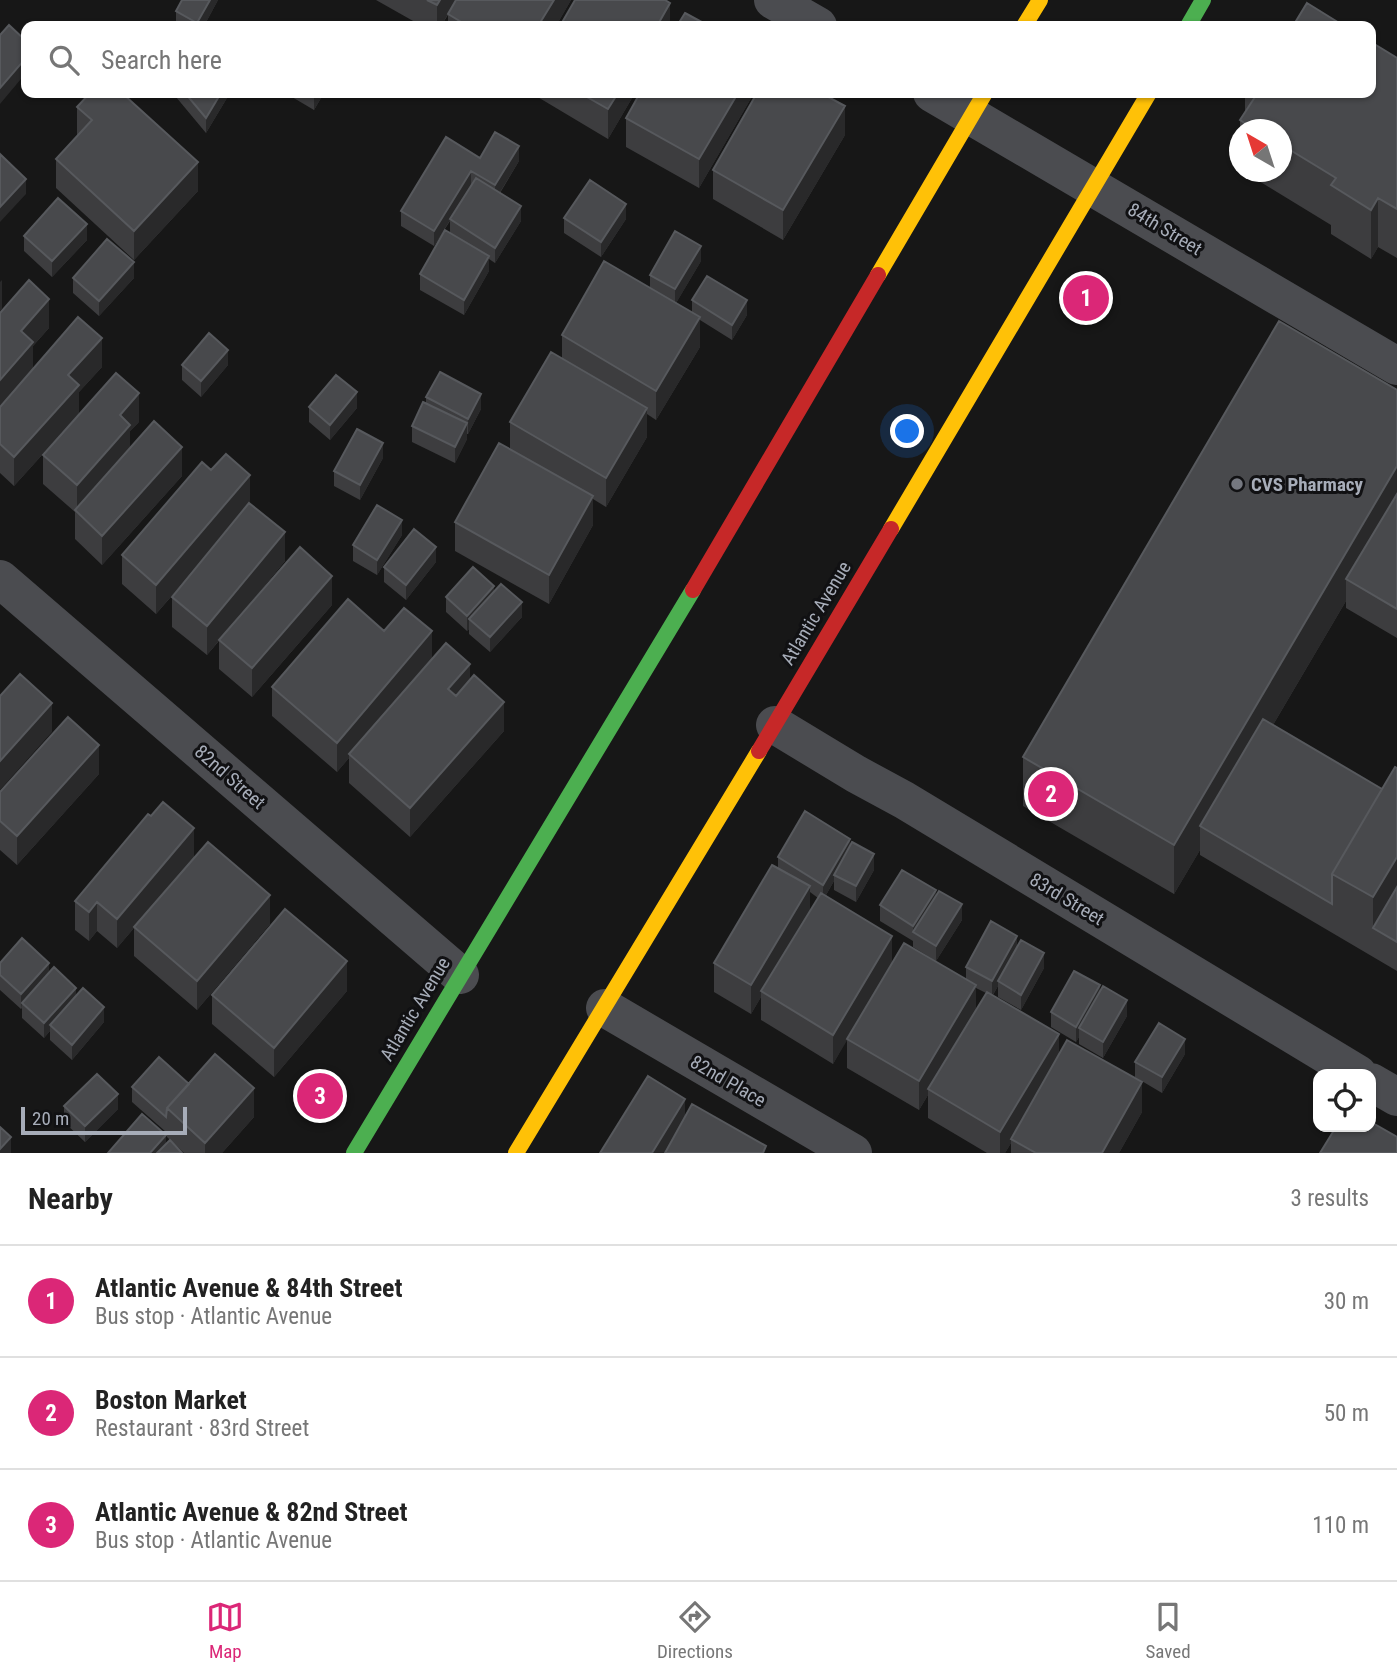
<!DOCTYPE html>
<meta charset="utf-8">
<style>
:root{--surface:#fff;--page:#f6f6f6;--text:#222;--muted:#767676;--line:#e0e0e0;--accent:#db2777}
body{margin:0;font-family:"Roboto Condensed",sans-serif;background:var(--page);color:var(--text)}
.controls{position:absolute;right:21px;bottom:21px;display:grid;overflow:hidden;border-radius:14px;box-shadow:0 2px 5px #0004}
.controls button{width:63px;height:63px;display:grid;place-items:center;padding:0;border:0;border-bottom:2px solid var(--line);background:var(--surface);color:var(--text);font:35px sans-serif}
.compass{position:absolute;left:1229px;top:119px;width:63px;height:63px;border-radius:50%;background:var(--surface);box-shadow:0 2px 5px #0004;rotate:321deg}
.scale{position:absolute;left:21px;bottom:18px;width:166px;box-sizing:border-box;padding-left:7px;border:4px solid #a7adb9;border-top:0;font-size:19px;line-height:24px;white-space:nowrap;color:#a7adb9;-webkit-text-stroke:5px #111113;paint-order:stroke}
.you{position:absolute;left:908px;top:432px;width:24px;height:24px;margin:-18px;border:5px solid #fff;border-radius:50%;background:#1a73e8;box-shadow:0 0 0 10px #1a73e833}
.badge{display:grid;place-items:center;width:46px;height:46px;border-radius:50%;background:var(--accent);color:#fff;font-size:23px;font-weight:700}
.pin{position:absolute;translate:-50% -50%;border:4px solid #fff;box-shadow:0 2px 7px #0006}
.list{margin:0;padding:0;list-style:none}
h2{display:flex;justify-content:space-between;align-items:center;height:91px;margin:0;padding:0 28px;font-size:30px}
h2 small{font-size:23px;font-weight:400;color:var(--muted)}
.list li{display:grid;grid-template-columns:46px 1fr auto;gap:21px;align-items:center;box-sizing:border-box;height:112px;padding:0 28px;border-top:2px solid var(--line)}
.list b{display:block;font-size:26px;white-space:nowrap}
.list p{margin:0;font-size:23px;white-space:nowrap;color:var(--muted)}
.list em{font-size:23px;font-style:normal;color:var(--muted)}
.icon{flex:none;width:38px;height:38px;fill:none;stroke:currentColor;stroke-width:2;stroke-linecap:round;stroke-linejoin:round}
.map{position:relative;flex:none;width:1397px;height:1153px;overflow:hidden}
.search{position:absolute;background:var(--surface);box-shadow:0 2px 5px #0004;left:21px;right:21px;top:21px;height:77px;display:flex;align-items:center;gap:18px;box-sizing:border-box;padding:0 24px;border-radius:14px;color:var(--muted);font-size:26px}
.sheet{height:427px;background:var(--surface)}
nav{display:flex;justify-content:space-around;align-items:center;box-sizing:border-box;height:98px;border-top:2px solid var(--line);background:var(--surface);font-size:19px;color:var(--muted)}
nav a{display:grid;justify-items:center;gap:4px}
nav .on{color:var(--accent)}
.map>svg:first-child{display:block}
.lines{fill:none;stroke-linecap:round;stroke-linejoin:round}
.street{stroke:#4b4c50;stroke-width:38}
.fast{stroke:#4caf50;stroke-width:16}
.slow{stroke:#ffc107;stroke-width:16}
.jam{stroke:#c62828;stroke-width:16}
.wall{fill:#3d3d3f;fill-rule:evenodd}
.shaded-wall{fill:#29292a}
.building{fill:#48494c;stroke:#57595d;stroke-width:2}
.poi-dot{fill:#757880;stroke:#111113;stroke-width:2.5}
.labels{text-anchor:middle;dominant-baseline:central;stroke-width:6;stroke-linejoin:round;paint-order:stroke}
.street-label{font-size:19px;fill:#a7adb9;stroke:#111113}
.poi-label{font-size:19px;font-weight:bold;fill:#a7adb9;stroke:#111113;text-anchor:start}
</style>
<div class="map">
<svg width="1397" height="1153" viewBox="0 0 1397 1153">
<rect width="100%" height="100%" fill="#171717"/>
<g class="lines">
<path class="street" d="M773 0 818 26
M932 93 1397 366
M0 579 460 975
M775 725 856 774 904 800 1358 1074
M605 1008 853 1153
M1371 1082 1397 1097"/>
<path class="fast" d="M1188 26 1203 0
M354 1153 693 590"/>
<path class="slow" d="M1024 26 1040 0
M878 275 985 93
M891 529 1149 93
M516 1153 759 751"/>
<path class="jam" d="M693 590 878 275
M759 751 891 529"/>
</g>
<path class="wall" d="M218 0 204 26H176V11Z
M376 0H571L556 26H448V15L441 26H422Z
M1397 58V258L1378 247 1371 259 1331 234V225L1244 172H1282V130H1240V120L1245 112V93H1371Z
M90 93H126L124 94 198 191 134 260 56 188V159L77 136V107Z
M176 93H230L206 133 176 97Z
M292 93H324L314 110 292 97Z
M536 93H635L608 139 536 96Z
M640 93H754L699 188 626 147V118Z
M845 135 783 240 713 199V170Z
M480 158 519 161 500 193 521 221 495 263 489 259V271L464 315 420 290V274L450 233V221L434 246 401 226V211Z
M564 218 626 219 601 257 564 233Z
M24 236 87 240 52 277 24 251Z
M701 261 676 303 692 313V300L747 315 732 340 700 320V347L656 420 647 414V437L606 507 593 499V525L549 604 455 551V522L510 449V422L562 358V335L650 288V275Z
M73 278H134L99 316 73 293Z
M0 313 49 328 33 346V369L102 367 79 392V414L14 486 0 473Z
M182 365H228L201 397 182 380Z
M1397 390V638L1346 608V601L1273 725 1382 789 1397 768V971L1200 855V850L1174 894 1023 806V757Z
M426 397 481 409 468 434H467V439L455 463 412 442V426L426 403Z
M309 407 357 408 330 440 309 422Z
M139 422 130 431V448L182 476 102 565 75 539V512L43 484V455Z
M383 458 360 500 334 486V471Z
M250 504 285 561 226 632 332 605 252 697 219 669V641L207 655 172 627V597L204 559 156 614 122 584V555Z
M402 535 377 575 353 561V545Z
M436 562 406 600 384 582V567Z
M494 591 522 617 490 652 469 634V629L467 631 446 612V597Z
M384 631 432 659 470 680 504 731 410 837 349 783V758L337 772 272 716V687Z
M99 774 17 865 0 850V792Z
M850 845 874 870 856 902 834 890V881L826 895 892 963 966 979V967L1017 947 1044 968 1021 1010 998 997V986L993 995 1059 1054 1142 1112 1119 1153H1011V1143L1005 1153H987L928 1118V1095L919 1110 847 1068V1039L833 1064 761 1020V997L751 1014 714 992V963L778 868V857ZM810 892 818 898 810 912ZM976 988 986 993 976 1010Z
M194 857 270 924 197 1010 134 956V928L117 948 97 931 89 941 75 930V901Z
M936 896 962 920 936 961 913 947V941L880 921V905Z
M0 963 76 996 104 1022 72 1060 50 1040V1031L44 1038 22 1018V1008L21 1009 0 990Z
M347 991 274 1077 212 1024V995Z
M1100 992 1127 1016 1103 1058 1079 1044V1037L1076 1042 1051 1027V1012Z
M1185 1054 1162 1093 1135 1077V1062Z
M189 1083 254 1117 222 1153H184L167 1137V1131L166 1132 132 1102V1087Z
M64 1106 118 1109 85 1142 64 1122Z"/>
<path class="shaded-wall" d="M210 0H218L204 26H197V23Z
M440 0H456L441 26H437V5Z
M554 0H571L556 26H538Z
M670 3V26H657Z
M26 58V73L0 104V88Z
M221 93H230L206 133V118Z
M315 93H324L314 110V95Z
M618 93H635L608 139V109Z
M738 93H754L699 188V159Z
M845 106V135L783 240V210Z
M519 146V161L495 200V185Z
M198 162V191L134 260V231Z
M471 171V186L434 246V231Z
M26 179V194L0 222V207Z
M1378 198V247L1371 259V210Z
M626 204V219L601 257V242Z
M521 206V221L495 263V248Z
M87 224V240L52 277V261Z
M701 246V261L675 305V289Z
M489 256V271L464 315V300Z
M134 262V278L99 316V301Z
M2 280V309L0 311V282Z
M49 299V328L33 346V371L0 409V380L21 331Z
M747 300V315L732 340V325Z
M700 317V347L656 420V391Z
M102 338V367L79 392V414L14 486V457L68 375Z
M228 350V365L201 397V381Z
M357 392V408L330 440V425Z
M139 393V422L130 431V454L77 514V485L120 415Z
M481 394V409L468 434V419Z
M647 408V437L606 507V478Z
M467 423V439L455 463V447Z
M383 443V458L360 500V485Z
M182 447V476L102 565V536Z
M1397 466V515L1346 579V601L1210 832 1200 826V850L1174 894V845Z
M250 475V504L156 614V585Z
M593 496V525L549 604V575Z
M402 520V535L377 575V560Z
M285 532V561L207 655V626Z
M436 547V562L406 600V585Z
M332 576V605L252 697V668Z
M494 586V601L469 619V629L467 631V616Z
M522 602V617L490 652V637Z
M432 631V660L349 754V758L337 772V743Z
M470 664V693L448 718V689Z
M504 702V731L410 837V808Z
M52 703V732L0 790V761Z
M99 745V774L17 865V836Z
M194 828V857L117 948V919Z
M850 839V854L834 875V881L823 900V885Z
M874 854V870L856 902V886Z
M1397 857V916L1373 928V957V897Z
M810 886V916L761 991V997L751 1014V985Z
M936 890V905L913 932V941V926Z
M270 895V924L197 1010V981Z
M97 902V931L89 941V912Z
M962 904V920L936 961V946Z
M892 936V965L833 1064V1035Z
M1017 936V951L998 981V986L992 996V981Z
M1044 953V968L1021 1010V995Z
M347 961V991L274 1077V1048Z
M49 963V978L22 1003 21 1009V994Z
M976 985V1014L928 1089V1095L919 1110V1081Z
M1100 985V1001L1079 1028V1037L1076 1042V1027Z
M76 988V1003L50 1025V1031L44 1038V1023Z
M1127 1000V1016L1103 1058V1042Z
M104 1007V1022L72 1060V1045Z
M1059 1034V1064L1011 1139V1143L1005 1153H1000V1132Z
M1185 1039V1054L1162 1093V1077Z
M1142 1082V1112L1119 1153H1102Z
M254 1088V1117L222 1153H205V1143Z
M118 1094V1109L85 1142V1126Z
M685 1099V1128L670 1153H652Z
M166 1135V1150L163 1153H150Z
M11 1137V1153H0V1149Z"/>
<path class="building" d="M182 0H210L197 23 176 11Z
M427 0H440L437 5Z
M456 0H554L538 26H468L448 14Z
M575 0H665L670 3 657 26H560Z
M1307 3 1344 26H1293Z
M685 13 709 26H677Z
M9 25 26 41V58L0 88V35Z
M1371 42 1397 58V209L1378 198 1371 210 1331 185 1336 178 1282 145V130H1255L1240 120 1257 94 1256 93H1371Z
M90 93H111L114 95 117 93H122L198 162 134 231 56 159 92 120 77 107Z
M185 93H221L206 118Z
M580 93H618L608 109Z
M640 93H738L699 159 626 118Z
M757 93H821L845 106 783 210 713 170Z
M495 132 519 146 495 185 471 171 434 231 401 211 446 137 480 158Z
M0 154 26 179 0 207Z
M476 178 521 206 495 248 450 219Z
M590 180 626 204 601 242 564 218Z
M58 198 87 224 52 261 24 236Z
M445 230 489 256 464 300 420 274Z
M675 231 701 246 675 289 650 275Z
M107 239 134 262 99 301 73 278Z
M604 261 700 317 656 391 562 335Z
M707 276 747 300 732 325 692 300Z
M29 280 49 299 21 331 33 342 0 380V313Z
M78 317 102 338 68 375 79 385 14 457 0 444V407Z
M1279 321 1397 390V466L1174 845 1023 757Z
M209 333 228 350 201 381 182 365Z
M551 352 647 408 606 478 510 422Z
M440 372 481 394 468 419 426 397Z
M116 373 139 393 120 415 130 425 77 485 43 455Z
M336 375 357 392 330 425 309 407Z
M423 402 467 423 455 447 412 426Z
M154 421 182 447 102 536 75 510Z
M357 429 383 443 360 485 334 471Z
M499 443 593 496 549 575 455 522Z
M226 454 250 475 156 585 122 555 202 462 211 470Z
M1397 494V609L1346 579Z
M249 503 285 532 207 626 172 597Z
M377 505 402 520 377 560 353 545Z
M414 529 436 547 406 585 384 567Z
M300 547 332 576 252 668 219 640Z
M473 567 494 586 467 616 446 597Z
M501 584 522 602 490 637 469 619Z
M348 599 384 631 404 608 432 631 337 743 272 687Z
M446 643 470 664 448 689 456 696 474 675 504 702 410 808 349 754Z
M20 674 52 703 0 761V696Z
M68 717 99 745 17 836 0 821V792Z
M1263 719 1382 789 1332 874V904L1200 826Z
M1395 767 1397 768V857L1373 897 1332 874Z
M163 802 194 828 117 919 97 902 89 912 75 901 148 814 151 816Z
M805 811 850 839 823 885 778 857Z
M208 842 270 895 197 981 134 927Z
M852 842 874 854 856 886 834 875Z
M772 865 810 886 751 985 714 963Z
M902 870 936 890 913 926 880 905Z
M1397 887V942L1373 928Z
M939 891 962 904 936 946 913 932Z
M821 893 892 936 833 1035 761 991Z
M285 909 347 961 274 1048 212 995Z
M991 921 1017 936 992 981 966 967Z
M22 938 49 963 21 994 0 975V963Z
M1021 940 1044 953 1021 995 998 981Z
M904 943 976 985 919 1081 847 1039Z
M54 967 76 988 44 1023 22 1003Z
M1074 971 1100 985 1076 1027 1051 1012Z
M1103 986 1127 1000 1103 1042 1079 1028Z
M83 988 104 1007 72 1045 50 1025Z
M987 992 1059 1034 1000 1132 928 1089Z
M1159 1023 1185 1039 1162 1077 1135 1062Z
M1067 1040 1142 1082 1102 1153H1036L1011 1139Z
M215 1054 254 1088 205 1143 167 1108Z
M159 1057 189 1084 167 1108 166 1117 132 1087Z
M97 1074 118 1094 85 1126 64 1106Z
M648 1076 685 1099 652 1153H600Z
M692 1104 766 1146 763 1153H665Z
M142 1114 166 1135 150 1153H108Z
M1371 1122 1397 1137V1153H1320L1336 1127H1371Z
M0 1127 11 1137 0 1149Z
M170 1140 182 1153H157Z"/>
<circle class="poi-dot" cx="1237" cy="484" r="7"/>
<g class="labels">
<g class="street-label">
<text transform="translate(1165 229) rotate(31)">84th Street</text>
<text transform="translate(816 613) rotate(-59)">Atlantic Avenue</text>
<text transform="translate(230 777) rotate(41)">82nd Street</text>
<text transform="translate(1067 899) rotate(31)">83rd Street</text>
<text transform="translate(415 1009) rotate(-59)">Atlantic Avenue</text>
<text transform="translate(728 1081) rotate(30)">82nd Place</text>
</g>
<g class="poi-label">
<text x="1251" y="484">CVS Pharmacy</text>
</g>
</g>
</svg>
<div class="controls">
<button><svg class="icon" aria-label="locate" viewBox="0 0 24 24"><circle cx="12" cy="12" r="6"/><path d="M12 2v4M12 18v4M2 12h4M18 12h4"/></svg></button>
</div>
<svg class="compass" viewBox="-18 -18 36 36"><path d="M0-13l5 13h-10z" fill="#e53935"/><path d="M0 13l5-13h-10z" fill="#767676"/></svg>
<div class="scale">20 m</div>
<div class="you"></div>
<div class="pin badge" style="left:1086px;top:298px">1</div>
<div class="pin badge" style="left:1051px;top:794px">2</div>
<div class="pin badge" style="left:320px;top:1096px">3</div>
<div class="search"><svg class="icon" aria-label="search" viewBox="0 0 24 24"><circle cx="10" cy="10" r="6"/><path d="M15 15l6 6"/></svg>Search here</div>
</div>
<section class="sheet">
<h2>Nearby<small>3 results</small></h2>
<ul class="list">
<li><span class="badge">1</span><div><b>Atlantic Avenue &amp; 84th Street</b><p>Bus stop · Atlantic Avenue</p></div><em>30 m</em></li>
<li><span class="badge">2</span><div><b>Boston Market</b><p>Restaurant · 83rd Street</p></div><em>50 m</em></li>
<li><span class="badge">3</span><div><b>Atlantic Avenue &amp; 82nd Street</b><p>Bus stop · Atlantic Avenue</p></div><em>110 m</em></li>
</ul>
</section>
<nav>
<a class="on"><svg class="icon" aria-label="map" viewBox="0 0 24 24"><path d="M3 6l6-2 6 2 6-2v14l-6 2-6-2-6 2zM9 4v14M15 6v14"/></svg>Map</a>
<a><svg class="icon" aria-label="directions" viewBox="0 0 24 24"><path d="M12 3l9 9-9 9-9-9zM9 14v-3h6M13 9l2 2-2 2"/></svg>Directions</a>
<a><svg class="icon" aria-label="saved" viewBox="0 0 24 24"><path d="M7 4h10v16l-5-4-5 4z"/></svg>Saved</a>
</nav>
